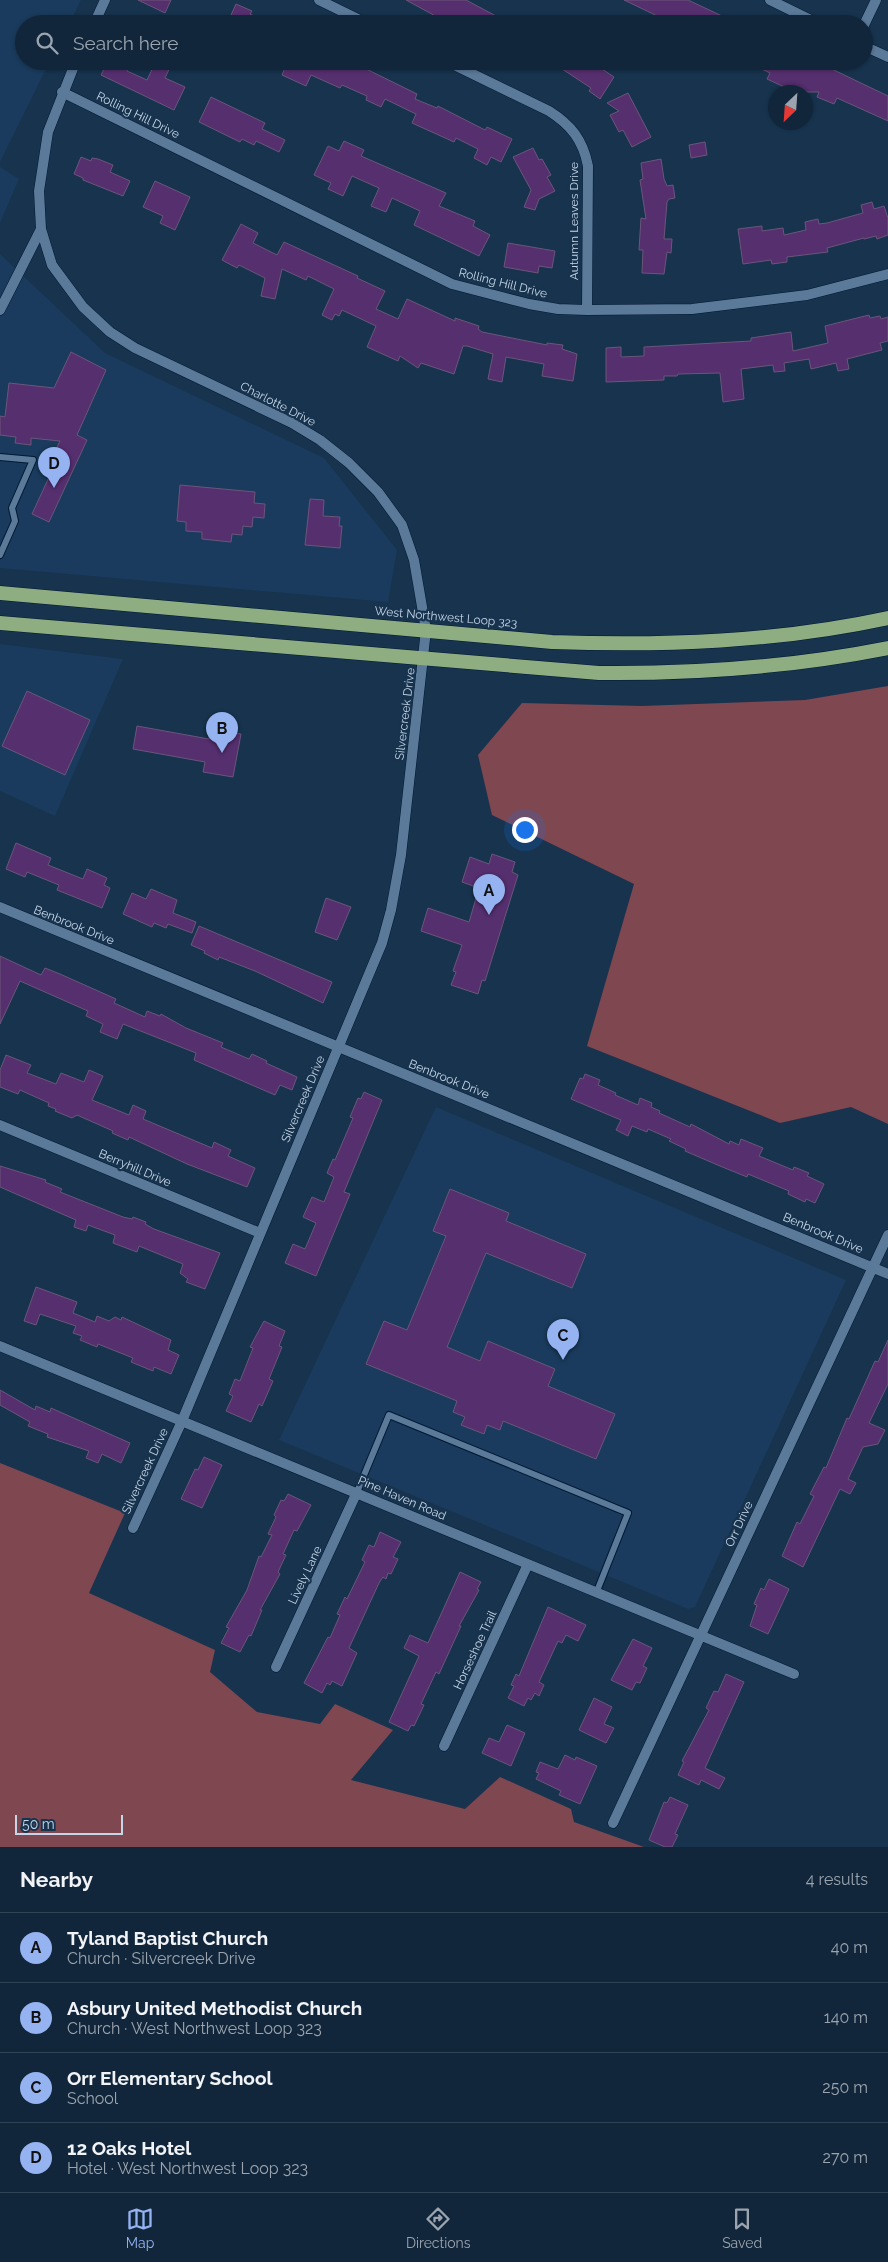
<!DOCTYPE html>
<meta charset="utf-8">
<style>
:root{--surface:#11263a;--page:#1e3245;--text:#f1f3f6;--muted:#9ca5af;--line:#304354;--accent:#95b2f1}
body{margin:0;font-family:Raleway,sans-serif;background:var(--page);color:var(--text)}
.compass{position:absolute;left:768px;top:85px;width:45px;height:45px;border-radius:50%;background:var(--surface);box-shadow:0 1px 4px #0004;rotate:205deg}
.scale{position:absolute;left:15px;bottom:12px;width:108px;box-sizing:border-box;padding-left:5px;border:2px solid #c6d6e8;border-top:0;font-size:14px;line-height:18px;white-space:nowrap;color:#c6d6e8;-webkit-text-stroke:4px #17334e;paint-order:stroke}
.you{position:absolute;left:524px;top:829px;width:18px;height:18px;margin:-12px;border:4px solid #fff;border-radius:50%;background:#1a73e8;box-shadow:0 0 0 8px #1a73e833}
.badge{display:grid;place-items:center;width:32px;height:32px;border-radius:50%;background:var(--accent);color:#111;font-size:16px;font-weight:700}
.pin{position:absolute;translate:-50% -41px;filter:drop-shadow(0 1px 2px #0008)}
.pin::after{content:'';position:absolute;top:26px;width:18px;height:15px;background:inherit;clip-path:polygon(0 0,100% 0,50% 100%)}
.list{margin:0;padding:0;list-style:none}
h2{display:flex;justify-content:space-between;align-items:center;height:65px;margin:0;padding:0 20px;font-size:21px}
h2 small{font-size:16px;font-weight:400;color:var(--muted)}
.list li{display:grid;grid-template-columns:32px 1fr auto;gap:15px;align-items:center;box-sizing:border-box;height:70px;padding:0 20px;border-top:1px solid var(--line)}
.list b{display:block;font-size:19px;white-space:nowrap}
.list p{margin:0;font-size:16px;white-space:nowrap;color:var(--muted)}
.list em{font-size:16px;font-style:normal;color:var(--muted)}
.icon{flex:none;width:28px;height:28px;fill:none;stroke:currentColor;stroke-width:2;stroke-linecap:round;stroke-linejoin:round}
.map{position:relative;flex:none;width:888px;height:1847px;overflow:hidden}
.search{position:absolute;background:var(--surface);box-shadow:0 1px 4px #0004;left:15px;right:15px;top:15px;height:55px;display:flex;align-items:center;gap:12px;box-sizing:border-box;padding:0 18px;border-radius:28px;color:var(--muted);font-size:19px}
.sheet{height:345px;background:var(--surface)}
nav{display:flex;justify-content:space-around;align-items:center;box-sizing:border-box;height:70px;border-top:1px solid var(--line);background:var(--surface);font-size:14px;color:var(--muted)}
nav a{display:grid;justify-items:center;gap:2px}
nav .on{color:var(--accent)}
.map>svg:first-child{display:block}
.built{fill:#1a3b5d}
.green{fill:#7f4750}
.building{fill:#562f6f;stroke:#6a5679}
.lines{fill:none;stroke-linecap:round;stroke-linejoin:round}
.service-casing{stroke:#001933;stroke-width:8}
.minor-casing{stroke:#001933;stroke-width:11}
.tertiary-casing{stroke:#001933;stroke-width:11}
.trunk-casing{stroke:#001933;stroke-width:15}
.service{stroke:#5b7999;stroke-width:6}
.minor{stroke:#5b7999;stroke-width:10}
.tertiary{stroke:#5b7999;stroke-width:10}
.trunk{stroke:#8eae81;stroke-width:14}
.labels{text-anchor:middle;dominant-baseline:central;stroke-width:4.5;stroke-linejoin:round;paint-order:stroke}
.street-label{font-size:12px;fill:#c6d6e8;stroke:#17334e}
</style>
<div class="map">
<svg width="888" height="1847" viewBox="0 0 888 1847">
<rect width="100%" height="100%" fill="#17334e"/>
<path class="built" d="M0 0H81L69 24H24V61H50L0 162Z
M0 167 19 179 0 223Z
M0 254 105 353 324 458 397 550 388 602 0 568Z
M0 644 123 659 55 816 0 791Z
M436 1107 846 1280 695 1607 688 1609 279 1440Z"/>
<path class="green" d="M888 686V1124L851 1107 780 1123 587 1046 634 884 492 815 478 755 522 703 642 706 805 700Z
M0 1463 125 1513 89 1593 215 1650 210 1672 257 1712 320 1724 335 1704 393 1730 351 1780 465 1809 500 1777 571 1809 574 1822 644 1847H0Z"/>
<path class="building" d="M138 0H171L165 13Z
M406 0H466L511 24H450Z
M624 0H688L739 24H674Z
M236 4 252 11 250 14 271 24H227Z
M108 61H131L127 71 147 80 156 61H173L165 78 185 87 174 110 101 75Z
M288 61H357L356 64 417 94 415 99 437 108 438 106 485 130 487 127 512 139 501 162 491 157 487 165 474 158 478 149 456 138 454 142 412 123 416 114 385 99 381 107 366 100 367 96 342 85 340 88 311 75 306 86 282 75Z
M550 61H599L596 65 614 77 600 99 589 91 591 88Z
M745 61H774L790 69 793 61H815L888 96V121L837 98 834 104 817 97 819 92H795L767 79 770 73Z
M628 93 651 137 632 147 623 130 619 132 610 115 619 111 607 103Z
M211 97 265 123 262 129 285 140 279 152 256 141 254 145 242 139 240 142 199 122Z
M344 141 364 150 361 156 446 193 439 206 475 221 473 226 490 235 479 256 414 225 420 211 392 198 386 212 371 206 379 188 352 176 343 196 328 189 331 183 314 175 328 146 339 151Z
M705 142 707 155 691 158 689 145Z
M533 148 539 160 542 159 551 175 547 177 555 191 539 199 535 210 524 207 531 190 513 157Z
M81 157 91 161 92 158 98 159 113 165 110 172 130 181 123 196 83 180V178L74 174Z
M661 159 664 179 667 186 673 185 675 198 669 199 667 202 664 239H672L671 253 667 252 664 274 642 273 643 250H639L641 218 646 219 640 180 643 179 641 163Z
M155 181 190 197 175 230 160 223 163 216 143 207Z
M872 202 874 209 884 206 888 218V235L877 239 876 236 864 239V238L838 245 827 248 828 252 787 257V262L772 264 771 260 743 264 738 229 762 226V231L783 228 784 235 806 230 805 222 818 219 819 224 827 223 863 213 861 205Z
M241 224 258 233 253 243 277 255 284 242 358 276 357 278 385 291 376 309 398 319 407 299 455 321V318L479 326 478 329 482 332 547 345V343L563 345 562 349 577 354 573 381 542 376 544 364 506 357 502 382 488 379 493 354 467 346H463L454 374 421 363 418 368 400 356 398 361 367 347 376 326 342 310 339 316 335 314 332 320 322 315 334 289 308 276 306 280 282 269 275 299 261 296 265 278 239 265 237 268 222 260Z
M508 243 555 251 552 268 539 266 538 273 504 267Z
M869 315 870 318 880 316 881 319 888 317V341L880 343 882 350 847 359 849 369 838 371 836 363 811 369 809 359 784 363 785 371 774 372 773 365 741 369 744 399 723 402 720 373 678 374 677 376H664V380L606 382V348L621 347V357L644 356V347L751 341V338L791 332 793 351 828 343 825 326Z
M71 352 106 370 77 435 87 440 49 522 32 514 56 462 51 460 60 441 31 438V445L15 443 16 437 0 435V416L5 417 9 383 54 388Z
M180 485 255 492 254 503 265 504 264 518 253 517 252 527 243 526 242 535 232 534 231 542 202 539V532L186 531V522L177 521Z
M310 499 324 500 323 516 340 517 339 526H342L340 548 305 545Z
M27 691 90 720 65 775 2 746Z
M137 726 209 739 210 729 241 734 233 777 203 772 205 762 133 749Z
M16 843 51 858 48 865 83 879 87 869 107 878 104 885 110 888 102 908 57 890 59 885 27 872 25 877 6 869Z
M492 854 515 862 512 872 518 875 485 981 482 980 478 994 451 985 456 972 453 971 462 945 421 931 428 908 469 922 479 888 462 882 470 857 489 864Z
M151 889 177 900 173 913 196 922 192 933 168 924 166 928 154 923 152 927 123 914 132 893 146 899Z
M326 898 351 907 337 940 315 932Z
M199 926 332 982 323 1003 255 971 219 957 218 960 204 953 205 951 191 945Z
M0 956 41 975 45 968 60 974 116 999 114 1003 145 1017 147 1011 160 1016 161 1014 186 1028 223 1043 221 1047 249 1059 252 1054 267 1061 266 1063 297 1077 292 1090 280 1085 275 1095 194 1060 196 1053 123 1024 117 1039 100 1032 103 1024 86 1016 88 1011 20 981 0 1024Z
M6 1055 31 1065 27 1073 56 1084 61 1073 84 1082 89 1070 103 1076 92 1100 129 1115 133 1105 146 1111 143 1119 212 1148 214 1142 231 1150 228 1156 255 1168 247 1187 187 1164 129 1137 128 1140 112 1133 113 1131 77 1115 72 1118 55 1111 56 1109 48 1106 49 1103 20 1090 18 1094 0 1087V1070Z
M585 1074 600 1080 598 1085 616 1093 615 1095 638 1105 640 1098 652 1103 651 1107 660 1111 659 1113 690 1127 691 1124 729 1144 730 1141 739 1145 741 1139 763 1148 759 1156 793 1170 794 1167 809 1173 807 1176 824 1184 815 1203 806 1199 805 1202 788 1194 789 1191 748 1174 747 1177 720 1166 685 1151 686 1149 669 1141 671 1139 648 1129 647 1132 632 1126 628 1136 616 1130 621 1120 571 1099 580 1078 583 1079Z
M364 1092 382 1100 344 1192 350 1194 316 1276 285 1263 293 1244 305 1249 316 1223 303 1217 312 1197 324 1202 334 1177 327 1173 333 1159 335 1160 353 1118 350 1117 358 1098 361 1099Z
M0 1166 46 1180 45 1182 62 1189 60 1192 123 1217 132 1219 133 1217 146 1222 145 1224 154 1229 220 1253 205 1289 186 1282 188 1279 180 1273 183 1264 139 1246 137 1252 113 1243 115 1235 88 1225 86 1231 74 1227 76 1220 0 1187Z
M450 1189 509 1213 506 1221 586 1254 572 1288 486 1253 447 1347 480 1361 488 1341 555 1369 548 1386 615 1414 596 1459 503 1421 500 1430 487 1425 484 1434 461 1425 465 1417 453 1412 457 1401 366 1364 384 1321 407 1330 446 1236 433 1231Z
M36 1287 77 1302 73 1313 95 1322 97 1316 109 1321 115 1317 121 1320 122 1317 171 1340 168 1350 179 1355 171 1374 154 1367 153 1371 131 1362 133 1358 98 1344 97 1347 80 1340 82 1336 73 1333 76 1326 40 1314 36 1325 24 1321Z
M264 1321 285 1331 279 1346 282 1347 269 1379 273 1381 262 1406 259 1404 251 1422 226 1411 233 1396 229 1394 235 1379 240 1381 253 1348 250 1347Z
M888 1340V1384L869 1423 885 1430 878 1444 863 1447 848 1479 856 1483 850 1494 840 1489 803 1567 782 1556 797 1522 800 1524 814 1496 810 1494 824 1467 826 1468 847 1418 849 1419 875 1361 878 1362Z
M0 1390 35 1410 36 1406 50 1412 51 1408 130 1443 121 1463 102 1454 98 1463 86 1458 89 1451 47 1437 48 1434 28 1426 30 1422 0 1405Z
M204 1457 222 1465 202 1508 181 1499 195 1469 198 1470Z
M288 1494 311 1505 297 1531 294 1530 283 1554 286 1555 278 1572 280 1574 260 1610H262L251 1636 249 1635 240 1652 221 1643 229 1628 226 1627 247 1590 259 1556 261 1557 272 1535 268 1534 276 1517 274 1515 281 1500 284 1501Z
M380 1532 401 1542 393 1557 398 1559 391 1574 388 1573 386 1579 383 1577 379 1583 349 1648 357 1653 342 1686 332 1681 330 1685 327 1683 322 1693 304 1683 328 1637 330 1638 340 1615 337 1614 345 1597 347 1599 365 1562 362 1560 369 1545 374 1547Z
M460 1572 481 1582 477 1589 479 1590 459 1626H461L439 1674 436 1672 421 1704 424 1705 414 1726 411 1725 408 1731 389 1722 419 1656 404 1648 410 1635 428 1643Z
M769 1579 789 1589 768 1634 750 1626 757 1605 754 1604 761 1588 764 1590Z
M548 1607 586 1625 578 1641 566 1635 562 1643 558 1641 539 1682 544 1685 539 1696 535 1693 531 1700 528 1698 524 1706 508 1698 514 1686 511 1685 516 1674 519 1676Z
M633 1639 652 1648 643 1666 647 1668 640 1683 636 1682 632 1690 611 1680Z
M726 1674 744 1682 705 1768 725 1778 719 1789 701 1780 699 1785 678 1775 684 1762 682 1761 709 1710 706 1708 714 1691 718 1692Z
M594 1698 612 1707 604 1724 614 1728 606 1743 579 1730Z
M507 1725 525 1733 511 1766 482 1753 489 1738 499 1742Z
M565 1755 575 1760 576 1757 597 1766 580 1804 559 1795 561 1791 536 1779 539 1773 536 1772 540 1762 558 1769Z
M670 1797 688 1805 675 1834 678 1835 672 1847H665L649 1840 664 1802 667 1803Z"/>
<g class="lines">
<g class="service-casing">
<path id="service" d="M0 457 33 460 12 508 15 521 0 555
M357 1492 389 1415 628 1513 597 1591"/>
</g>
<g class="minor-casing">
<path id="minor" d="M319 0 368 24
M770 0 819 24
M864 25 876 0
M864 46 888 57
M446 61 549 111C571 125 583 140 588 166L587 310
M62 92 452 284 529 304 558 309 587 310 692 309 807 295 888 274
M0 310 41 229
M0 907 888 1274
M0 1125 260 1233
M0 1346 794 1674
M133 1528 182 1421
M276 1667 357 1492
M444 1746 528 1564
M613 1823 888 1235"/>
</g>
<g class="tertiary-casing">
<path id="tertiary" d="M94 24 105 0
M76 61 48 132 39 191 41 229 52 265 83 307 110 332 135 348 292 423 320 440 349 463 378 492 402 525 414 560 426 630 401 855 391 910 382 943 182 1421"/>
</g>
<g class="trunk-casing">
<path id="trunk" d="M0 593 552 642C665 646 777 642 888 618
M0 623 599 673C697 674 792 667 888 648"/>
</g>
<use href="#service" class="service"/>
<use href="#minor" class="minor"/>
<use href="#tertiary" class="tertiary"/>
<use href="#trunk" class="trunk"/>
</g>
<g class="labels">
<g class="street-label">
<text transform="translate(138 115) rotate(26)">Rolling Hill Drive</text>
<text transform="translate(574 221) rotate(-90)">Autumn Leaves Drive</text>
<text transform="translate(503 283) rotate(14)">Rolling Hill Drive</text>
<text transform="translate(278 404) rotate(27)">Charlotte Drive</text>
<text transform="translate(446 617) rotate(5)">West Northwest Loop 323</text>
<text transform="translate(405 714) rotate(-83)">Silvercreek Drive</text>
<text transform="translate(74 925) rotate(22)">Benbrook Drive</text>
<text transform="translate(449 1079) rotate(22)">Benbrook Drive</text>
<text transform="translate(303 1099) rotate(-67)">Silvercreek Drive</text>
<text transform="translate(135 1168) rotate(23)">Berryhill Drive</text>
<text transform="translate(823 1233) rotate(23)">Benbrook Drive</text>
<text transform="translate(145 1471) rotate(-65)">Silvercreek Drive</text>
<text transform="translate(402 1498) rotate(23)">Pine Haven Road</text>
<text transform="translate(739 1524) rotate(-65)">Orr Drive</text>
<text transform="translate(305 1575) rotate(-65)">Lively Lane</text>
<text transform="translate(475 1650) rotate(-65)">Horseshoe Trail</text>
</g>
</g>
</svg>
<svg class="compass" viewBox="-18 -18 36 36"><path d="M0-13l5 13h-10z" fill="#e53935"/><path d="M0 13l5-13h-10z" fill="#9ca5af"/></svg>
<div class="scale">50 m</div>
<div class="you"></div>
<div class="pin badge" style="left:489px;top:915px">A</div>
<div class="pin badge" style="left:222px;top:753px">B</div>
<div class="pin badge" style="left:563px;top:1360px">C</div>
<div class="pin badge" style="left:54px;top:488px">D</div>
<div class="search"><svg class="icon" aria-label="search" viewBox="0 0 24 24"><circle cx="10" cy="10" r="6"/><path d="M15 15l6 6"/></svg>Search here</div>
</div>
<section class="sheet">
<h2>Nearby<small>4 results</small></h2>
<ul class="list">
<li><span class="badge">A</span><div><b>Tyland Baptist Church</b><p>Church · Silvercreek Drive</p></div><em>40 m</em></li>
<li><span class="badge">B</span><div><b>Asbury United Methodist Church</b><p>Church · West Northwest Loop 323</p></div><em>140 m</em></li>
<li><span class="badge">C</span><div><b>Orr Elementary School</b><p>School</p></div><em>250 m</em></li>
<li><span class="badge">D</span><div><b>12 Oaks Hotel</b><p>Hotel · West Northwest Loop 323</p></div><em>270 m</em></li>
</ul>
</section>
<nav>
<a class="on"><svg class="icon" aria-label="map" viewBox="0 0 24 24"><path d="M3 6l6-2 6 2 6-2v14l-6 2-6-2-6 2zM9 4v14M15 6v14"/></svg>Map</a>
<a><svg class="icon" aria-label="directions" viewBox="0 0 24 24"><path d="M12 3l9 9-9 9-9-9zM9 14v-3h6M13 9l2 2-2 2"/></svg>Directions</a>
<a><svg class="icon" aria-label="saved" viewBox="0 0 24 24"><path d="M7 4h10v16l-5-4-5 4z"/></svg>Saved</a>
</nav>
